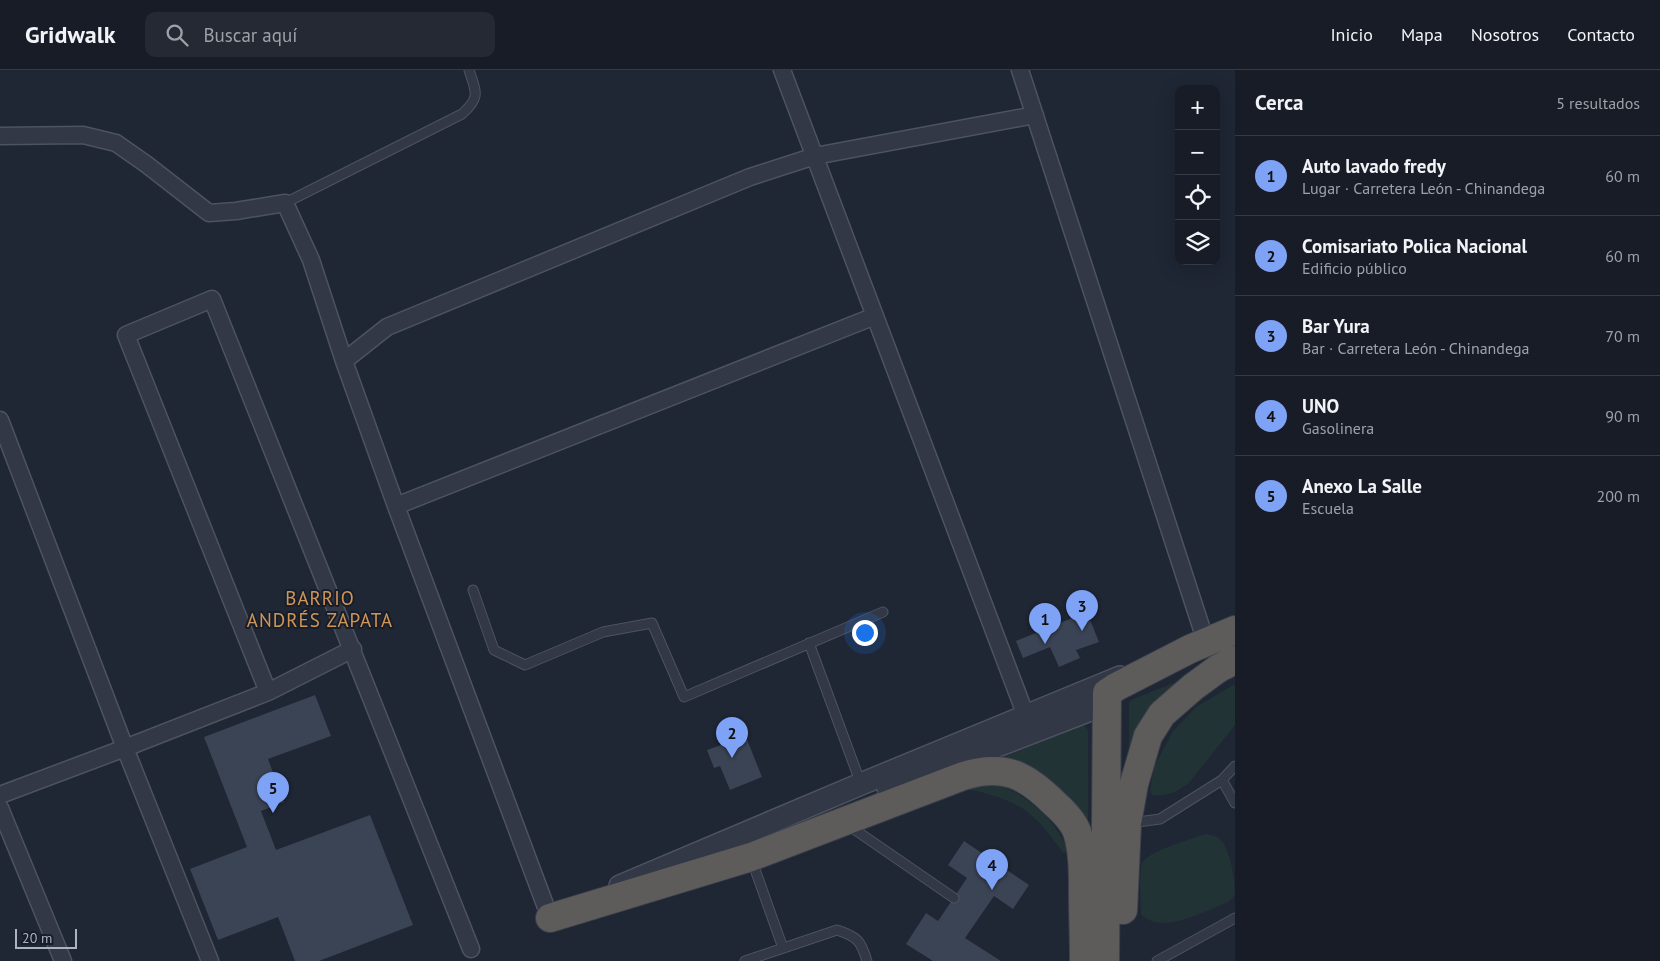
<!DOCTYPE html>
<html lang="es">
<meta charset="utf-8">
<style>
:root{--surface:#171c27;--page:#242933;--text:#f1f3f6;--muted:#9ea1a7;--line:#363a44;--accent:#7ea2f5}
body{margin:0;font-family:"PT Sans",sans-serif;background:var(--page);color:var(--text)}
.controls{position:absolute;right:15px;top:15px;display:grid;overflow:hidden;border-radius:10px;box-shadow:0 5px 20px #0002}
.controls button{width:45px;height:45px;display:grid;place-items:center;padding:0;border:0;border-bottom:1px solid var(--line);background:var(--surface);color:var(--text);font:25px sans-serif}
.scale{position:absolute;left:15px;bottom:12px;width:62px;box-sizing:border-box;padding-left:5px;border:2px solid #acb3c2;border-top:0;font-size:14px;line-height:18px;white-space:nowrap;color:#acb3c2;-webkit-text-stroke:4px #181e29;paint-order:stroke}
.you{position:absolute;left:864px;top:562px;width:18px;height:18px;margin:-12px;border:4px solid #fff;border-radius:50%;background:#1a73e8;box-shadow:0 0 0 8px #1a73e833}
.badge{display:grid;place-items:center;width:32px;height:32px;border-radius:50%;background:var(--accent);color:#111;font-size:16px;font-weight:700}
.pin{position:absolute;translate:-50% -41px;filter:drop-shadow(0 1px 2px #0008)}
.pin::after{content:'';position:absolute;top:26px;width:18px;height:15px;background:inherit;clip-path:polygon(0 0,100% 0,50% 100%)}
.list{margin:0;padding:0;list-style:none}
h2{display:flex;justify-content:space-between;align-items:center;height:65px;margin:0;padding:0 20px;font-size:21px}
h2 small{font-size:16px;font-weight:400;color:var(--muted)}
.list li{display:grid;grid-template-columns:32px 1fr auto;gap:15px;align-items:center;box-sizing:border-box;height:80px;padding:0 20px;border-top:1px solid var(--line)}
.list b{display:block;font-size:19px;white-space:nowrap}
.list p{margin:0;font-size:16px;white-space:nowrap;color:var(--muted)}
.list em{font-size:16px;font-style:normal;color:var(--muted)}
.icon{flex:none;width:28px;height:28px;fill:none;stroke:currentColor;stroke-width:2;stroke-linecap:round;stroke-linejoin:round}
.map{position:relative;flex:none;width:1235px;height:891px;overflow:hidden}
header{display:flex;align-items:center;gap:30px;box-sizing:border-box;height:70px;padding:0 25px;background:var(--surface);border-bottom:1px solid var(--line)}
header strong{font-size:24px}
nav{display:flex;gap:28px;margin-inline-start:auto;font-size:18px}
.search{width:350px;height:45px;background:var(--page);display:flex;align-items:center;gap:12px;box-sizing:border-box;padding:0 18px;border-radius:10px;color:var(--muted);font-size:19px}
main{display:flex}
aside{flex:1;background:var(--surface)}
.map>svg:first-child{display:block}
.green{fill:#223336}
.building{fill:#3b4455}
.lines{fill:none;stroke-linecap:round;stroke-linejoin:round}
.service-casing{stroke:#4d5360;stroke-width:11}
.minor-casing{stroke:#4d5360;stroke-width:19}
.tertiary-casing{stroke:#4d5360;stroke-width:24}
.trunk-casing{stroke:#3a404c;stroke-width:30}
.service{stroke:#323845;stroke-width:9}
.minor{stroke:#323845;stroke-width:16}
.tertiary{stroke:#323845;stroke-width:21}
.trunk{stroke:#5e5c5a;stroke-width:28}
.labels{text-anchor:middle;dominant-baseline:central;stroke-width:4;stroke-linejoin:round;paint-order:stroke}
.neighbourhood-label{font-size:19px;letter-spacing:1px;fill:#d09659;stroke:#181e29}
</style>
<header>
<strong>Gridwalk</strong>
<div class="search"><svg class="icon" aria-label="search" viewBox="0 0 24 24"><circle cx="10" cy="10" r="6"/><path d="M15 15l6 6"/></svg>Buscar aquí</div>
<nav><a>Inicio</a><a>Mapa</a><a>Nosotros</a><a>Contacto</a></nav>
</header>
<main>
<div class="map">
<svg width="1235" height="891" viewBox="0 0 1235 891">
<rect width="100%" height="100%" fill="#1f2634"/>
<path class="green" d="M1176 612 1178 614 1129 686V633L1131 630Z
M1235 614V655L1189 713C1175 723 1169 726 1152 725L1150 721 1154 697 1173 661 1196 637Z
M1083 654 1088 660V749L1086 756 989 688Z
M986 714C992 715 999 716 1005 718 1028 726 1062 757 1067 781L1063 783C1053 769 1043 755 1030 744 1013 730 986 722 964 719Z
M1205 764C1211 765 1216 766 1220 769 1230 778 1235 810 1235 823 1234 827 1231 830 1228 832 1206 841 1160 866 1141 844 1141 834 1139 800 1142 793 1148 781 1192 769 1205 764Z"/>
<path class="building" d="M1087 542 1099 572 1076 580 1080 588 1059 597 1050 577 1023 588 1016 571Z
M315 625 331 666 268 689 284 732 261 741 276 780 370 745 413 855 319 891H295L278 847 218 870 190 799 247 777 204 667Z
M740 652 762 707 730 720 720 696 714 698 707 680 721 675 716 662Z
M964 771 1029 815 1013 839 994 826 965 868 1001 891H933L906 874 926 843 938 851 967 808 948 795Z"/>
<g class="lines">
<g class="service-casing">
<path id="service" d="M285 133 462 44C481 27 476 22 469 0
M473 520 494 580 525 595 603 562 652 553 684 627 883 542
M809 573 861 714
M1222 710 1235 733
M1130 753 1160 749 1222 710 1235 696
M848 755 954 828
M752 791 783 878
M745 891 837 860C858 867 861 871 867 891
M1157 891 1235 848"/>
</g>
<g class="minor-casing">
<path id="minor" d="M782 0 1026 646
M1020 0 1206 572
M0 66 83 65 116 73 146 94 209 143 236 141 285 133 311 190 344 291 396 436 550 848
M344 291 387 257 750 107 815 86 1035 45
M0 350 125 678 210 891
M396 436 875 246
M268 622 126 265 212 229 471 879
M0 725 125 678 268 622 353 579
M0 738 63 891"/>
</g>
<g class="tertiary-casing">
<path id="tertiary" d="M888 718 1106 634
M620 816 861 714 1120 607"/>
</g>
<g class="trunk-casing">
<path id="trunk" d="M1123 840 1127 753 1134 714 1148 666 1162 644 1193 617 1219 598 1235 590
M550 848 751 787 963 706C1004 693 1026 705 1055 734 1064 742 1075 753 1078 765 1083 783 1083 803 1083 822 1083 845 1084 868 1084 891
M1105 891 1107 623 1116 617 1190 579 1235 560"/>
</g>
<use href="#service" class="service"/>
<use href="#minor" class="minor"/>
<use href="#tertiary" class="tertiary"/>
<use href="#trunk" class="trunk"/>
</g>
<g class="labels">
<g class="neighbourhood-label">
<text x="320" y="528">BARRIO<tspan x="320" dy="22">ANDRÉS ZAPATA</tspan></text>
</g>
</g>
</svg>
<div class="controls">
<button>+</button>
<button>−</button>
<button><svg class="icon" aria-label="locate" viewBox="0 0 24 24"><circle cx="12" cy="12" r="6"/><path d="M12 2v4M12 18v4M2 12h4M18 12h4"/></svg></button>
<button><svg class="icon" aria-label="layers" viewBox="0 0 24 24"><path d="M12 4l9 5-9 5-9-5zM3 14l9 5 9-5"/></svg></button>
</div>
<div class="scale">20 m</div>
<div class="you"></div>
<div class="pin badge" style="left:1045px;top:574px">1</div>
<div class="pin badge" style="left:732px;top:688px">2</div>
<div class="pin badge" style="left:1082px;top:561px">3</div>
<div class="pin badge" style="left:992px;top:820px">4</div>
<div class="pin badge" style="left:273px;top:743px">5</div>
</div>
<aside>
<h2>Cerca<small>5 resultados</small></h2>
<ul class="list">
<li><span class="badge">1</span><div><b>Auto lavado fredy</b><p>Lugar · Carretera León - Chinandega</p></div><em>60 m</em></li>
<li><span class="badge">2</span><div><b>Comisariato Polica Nacional</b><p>Edificio público</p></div><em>60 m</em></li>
<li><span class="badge">3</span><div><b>Bar Yura</b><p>Bar · Carretera León - Chinandega</p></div><em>70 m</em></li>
<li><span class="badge">4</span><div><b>UNO</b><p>Gasolinera</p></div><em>90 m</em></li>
<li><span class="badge">5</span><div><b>Anexo La Salle</b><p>Escuela</p></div><em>200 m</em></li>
</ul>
</aside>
</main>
